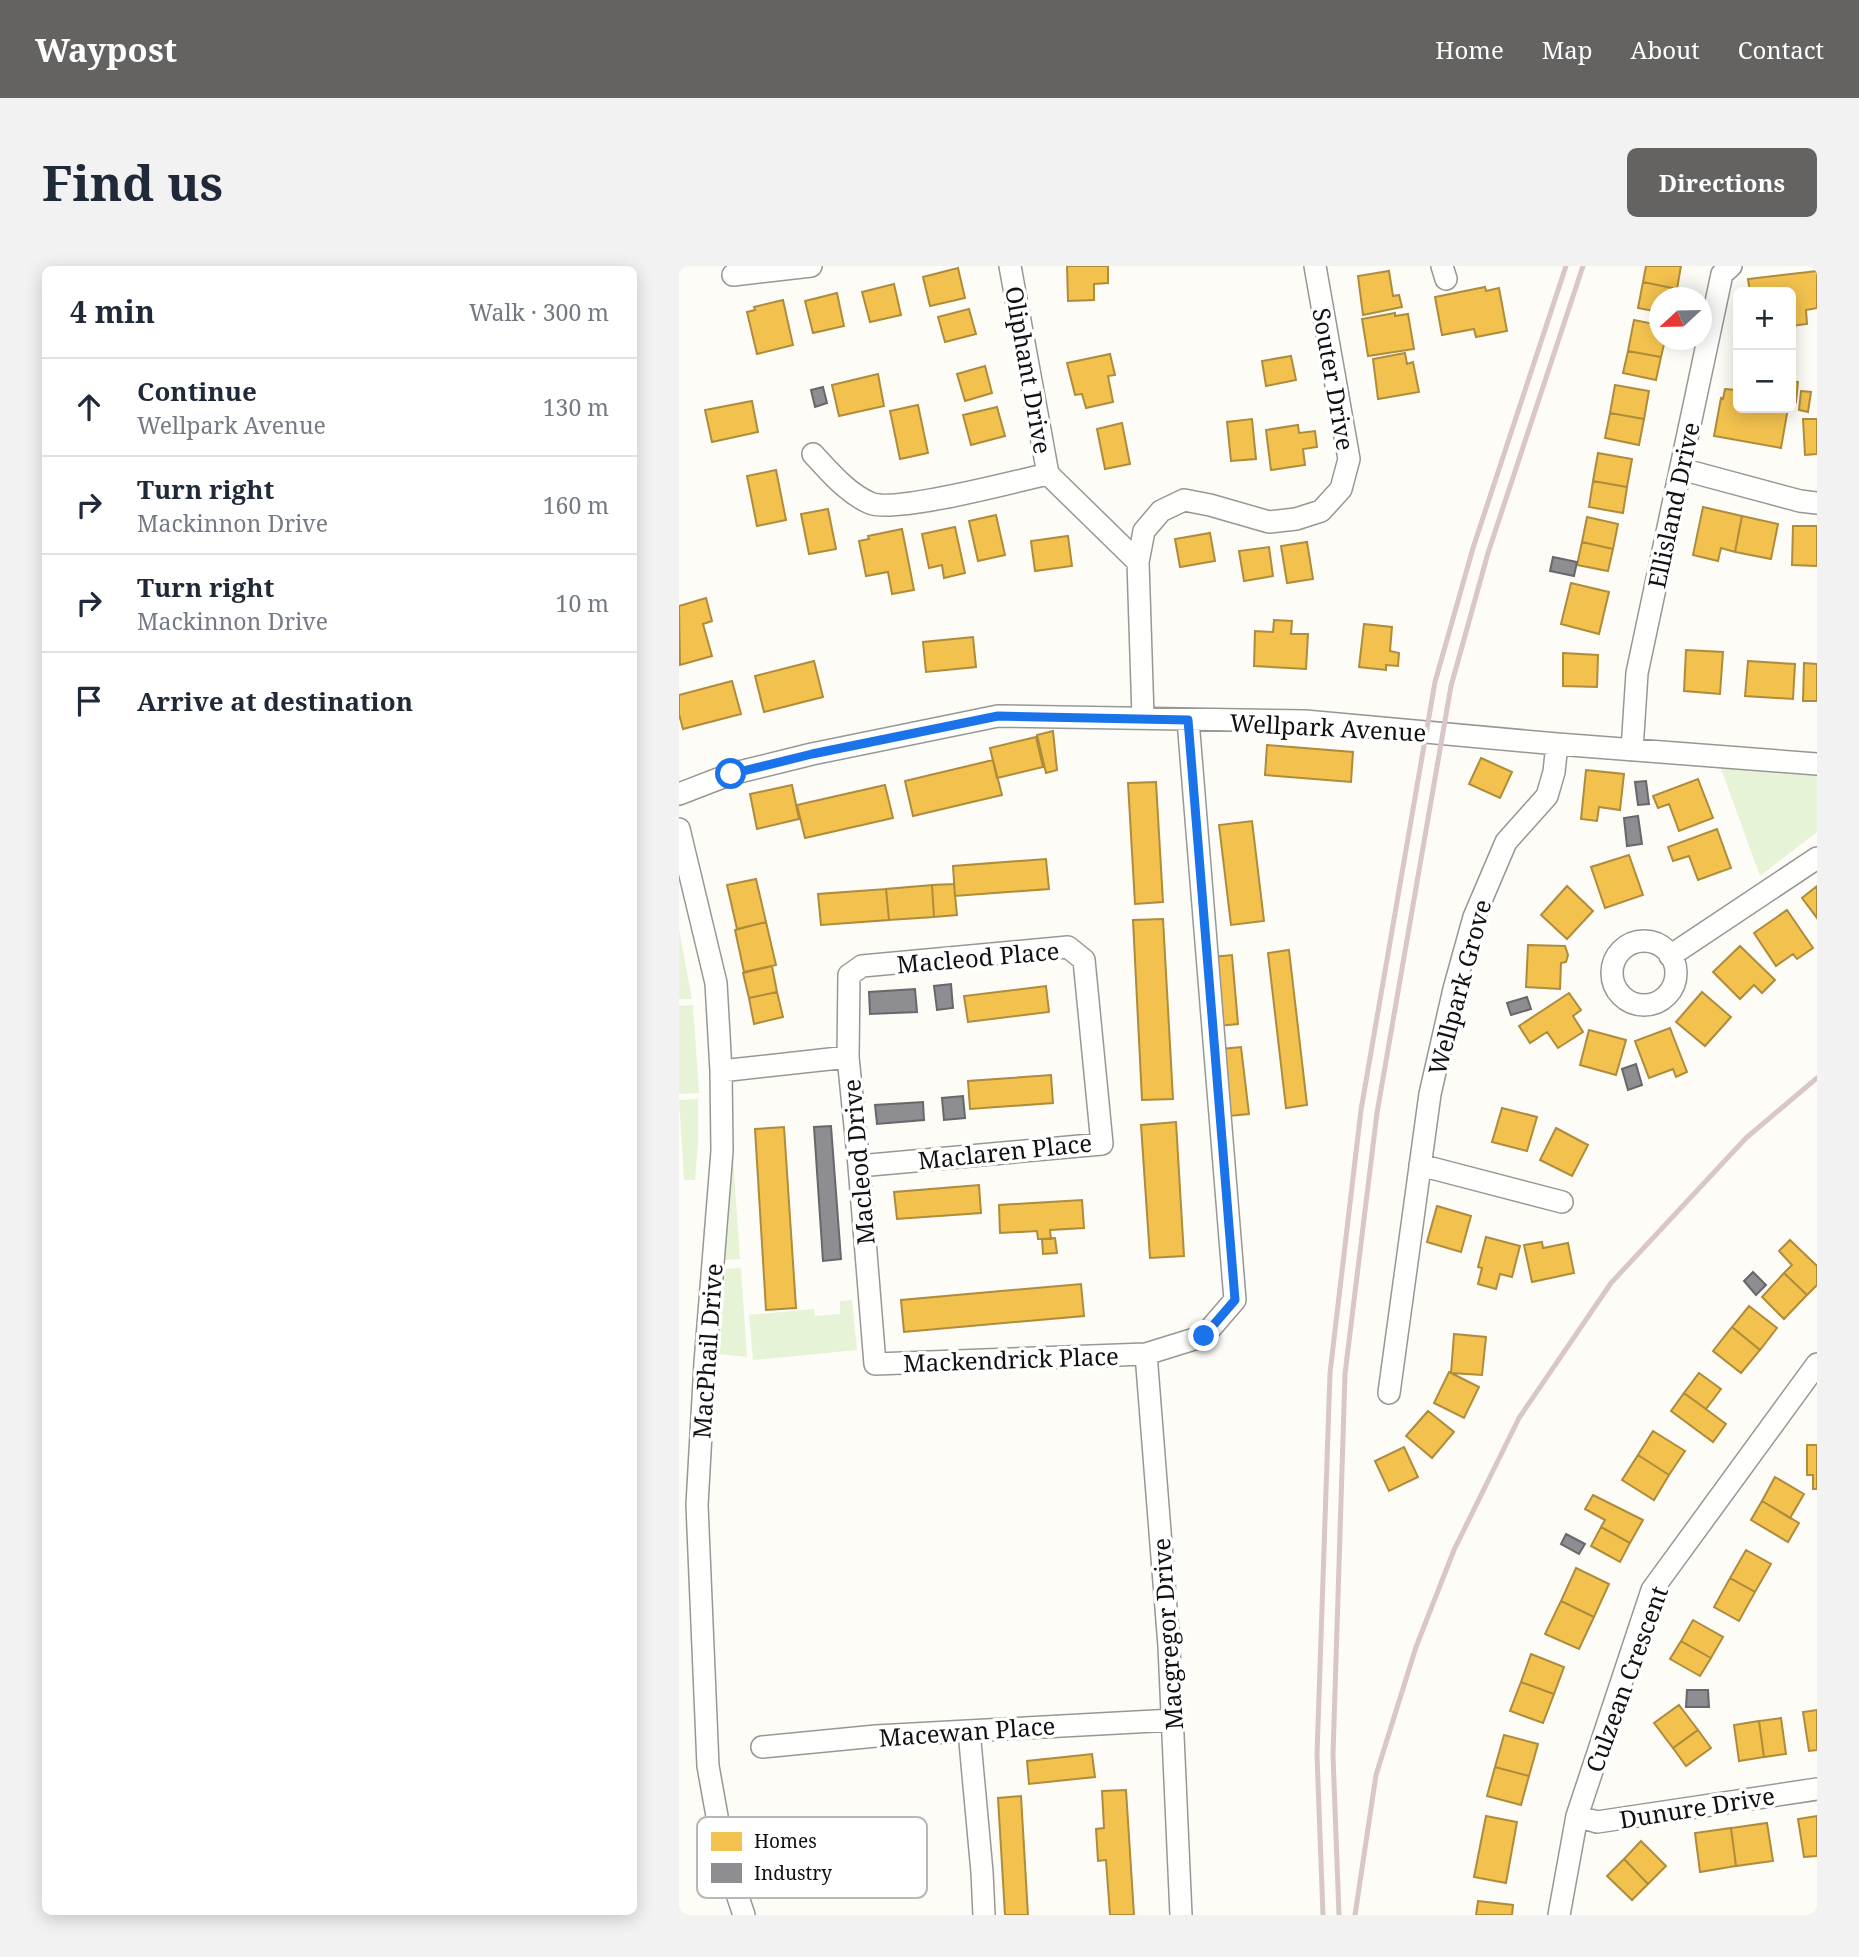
<!DOCTYPE html>
<meta charset="utf-8">
<style>
:root{--surface:#fff;--page:#f2f2f3;--text:#1f2937;--muted:#747a83;--line:#e0e1e3;--accent:#646362}
body{margin:0;font-family:"Noto Serif",serif;background:var(--page);color:var(--text)}
.controls{position:absolute;right:21px;top:21px;display:grid;overflow:hidden;border-radius:10px;box-shadow:0 4px 18px #0003}
.controls button{width:63px;height:63px;display:grid;place-items:center;padding:0;border:0;border-bottom:2px solid var(--line);background:var(--surface);color:var(--text);font:35px sans-serif}
.compass{position:absolute;left:970px;top:21px;width:63px;height:63px;border-radius:50%;background:var(--surface);box-shadow:0 4px 18px #0003;rotate:248deg}
.stop{position:absolute;width:21px;height:21px;margin:-16px;border:5px solid #1a73e8;border-radius:50%;background:#fff}
.stop.end{background:#1a73e8;border-color:#fff;box-shadow:0 2px 7px #0008}
.list{margin:0;padding:0;list-style:none}
h2{display:flex;justify-content:space-between;align-items:center;height:91px;margin:0;padding:0 28px;font-size:30px}
h2 small{font-size:23px;font-weight:400;color:var(--muted)}
.list li{display:grid;grid-template-columns:46px 1fr auto;gap:21px;align-items:center;box-sizing:border-box;height:98px;padding:0 28px;border-top:2px solid var(--line)}
.list b{display:block;font-size:26px;white-space:nowrap}
.list p{margin:0;font-size:23px;white-space:nowrap;color:var(--muted)}
.list em{font-size:23px;font-style:normal;color:var(--muted)}
.icon{flex:none;width:38px;height:38px;fill:none;stroke:currentColor;stroke-width:2;stroke-linecap:round;stroke-linejoin:round}
.map{position:relative;flex:none;width:1138px;height:1649px;overflow:hidden;border-radius:10px}
header{display:flex;align-items:center;gap:42px;box-sizing:border-box;height:98px;padding:0 35px;background:var(--accent);color:#fff}
header strong{font-size:33px}
nav{display:flex;gap:38px;margin-inline-start:auto;font-size:24px}
.intro{display:flex;align-items:center;justify-content:space-between;box-sizing:border-box;height:168px;padding:0 42px}
h1{margin:0;font-size:49px}
.button{padding:18px 32px;border-radius:10px;background:var(--accent);color:#fff;font-size:24px;font-weight:700}
main{display:flex;gap:42px;padding:0 42px}
aside{flex:1;background:var(--surface);border-radius:10px;box-shadow:0 4px 18px #0003}
.map>svg:first-child{display:block}
.green{fill:#e7f3d7}
.homes{fill:#f2c14e;stroke:#ae8c3c;stroke-width:2}
.industry{fill:#8d8d92;stroke:#68686b;stroke-width:2}
.lines{fill:none;stroke-linecap:round;stroke-linejoin:round}
.minor-casing{stroke:#979795;stroke-width:24}
.minor{stroke:#fffffe;stroke-width:21}
.rail{stroke:#d9c6c7;stroke-width:5}
.route{stroke:#1a73e8;stroke-width:9}
.labels{text-anchor:middle;dominant-baseline:central;stroke-width:7;stroke-linejoin:round;paint-order:stroke}
.street-label{font-size:24px;fill:#111;stroke:#fff}
.key{fill:#fff;stroke:#b8b8b8;stroke-width:2}
.key-label{font-size:19px;fill:#111}
</style>
<header>
<strong>Waypost</strong>
<nav><a>Home</a><a>Map</a><a>About</a><a>Contact</a></nav>
</header>
<div class="intro"><h1>Find us</h1><a class="button">Directions</a></div>
<main>
<aside>
<h2>4 min<small>Walk · 300 m</small></h2>
<ul class="list">
<li><svg class="icon" aria-label="ahead" viewBox="0 0 24 24"><path d="M12 20V5M6 11l6-6 6 6"/></svg><div><b>Continue</b><p>Wellpark Avenue</p></div><em>130 m</em></li>
<li><svg class="icon" aria-label="right" viewBox="0 0 24 24"><path d="M7 20v-9h11M14 6l5 5-5 5"/></svg><div><b>Turn right</b><p>Mackinnon Drive</p></div><em>160 m</em></li>
<li><svg class="icon" aria-label="right" viewBox="0 0 24 24"><path d="M7 20v-9h11M14 6l5 5-5 5"/></svg><div><b>Turn right</b><p>Mackinnon Drive</p></div><em>10 m</em></li>
<li><svg class="icon" aria-label="arrive" viewBox="0 0 24 24"><path d="M6 21V4h12l-3 4 3 4H6"/></svg><div><b>Arrive at destination</b></div></li>
</ul>
</aside>
<div class="map">
<svg width="1138" height="1649" viewBox="0 0 1138 1649">
<rect width="100%" height="100%" fill="#fdfcf7"/>
<path class="green" d="M1041 500 1138 509V566L1081 610Z
M0 664 13 733H0Z
M14 739 20 827 0 828V740Z
M19 833V878L16 914H5L0 834Z
M54 891 61 993 45 994 52 892Z
M62 1002 68 1091 38 1088 42 1003Z
M173 1034 178 1084 74 1094 70 1049 135 1043 136 1050 161 1048V1035Z"/>
<path class="homes" d="M388 0H429V17L415 18V34L389 35Z
M967 0H1002L998 23 964 16Z
M279 2 286 32 251 40 244 11Z
M710 5 714 30 720 29 723 41 684 49 679 10Z
M1138 5V42L1127 44 1128 58 1112 60V26H1071L1069 13Z
M964 16 998 23 996 32H980V46L959 42Z
M215 18 222 49 191 56 183 26Z
M806 21 807 25 820 22 828 65 797 71 795 63 763 69 756 31Z
M158 27 165 60 134 67 126 35Z
M104 34 114 79 78 88 68 46 76 44 75 41Z
M290 43 297 68 266 76 259 51Z
M716 47V50L729 48 735 83 689 90 683 53Z
M955 54 980 59V74H986L982 91 949 85Z
M949 85 982 91 977 114 944 107Z
M726 87 728 98 734 96 740 126 699 133 694 93Z
M431 88 436 109 429 110 434 136 407 142 403 128 396 129 388 97Z
M612 90 617 114 587 120 583 95Z
M306 100 313 127 286 135 278 108Z
M199 108 205 140 160 150 153 119Z
M1112 115 1119 116 1117 136 1112 135Z
M936 119 970 125 965 153 931 147Z
M1046 123 1057 124 1055 136H1059V142H1109L1102 182 1035 170 1042 132 1044 133Z
M1122 125 1132 126 1129 146 1120 144Z
M73 135 79 166 33 176 26 144Z
M239 139 249 187 221 193 211 145Z
M318 141 326 170 292 179 284 149Z
M931 147 965 153 960 179 926 172Z
M573 153 577 193 552 195 548 156Z
M1124 153H1138V188L1126 189Z
M443 157 451 198 426 203 418 163Z
M619 159 620 167 636 165 638 181 624 183 626 199 592 204 587 164Z
M919 187 953 193 948 221 914 215Z
M97 204 107 254 78 260 68 210Z
M914 215 948 221 944 247 910 241Z
M1024 241 1063 250 1056 286 1042 282 1039 295 1014 289Z
M149 243 157 283 130 288 122 248Z
M317 249 326 289 299 295 290 255Z
M1063 250 1099 258 1092 293 1056 286Z
M908 251 939 258 934 283 903 276Z
M1114 260H1138V300L1113 299Z
M276 261 286 307 265 312 263 299 250 302 243 268Z
M223 263 235 324 213 328 209 306 187 310 180 275 190 273 189 270Z
M531 267 536 295 501 301 496 273Z
M389 270 393 300 356 305 352 275Z
M628 276 634 313 608 317 602 280Z
M903 276 934 283 929 305 898 299Z
M590 281 594 310 565 315 560 285Z
M892 317 930 326 920 368 882 358Z
M27 332 33 355 24 358 33 390 1 399 0 340Z
M595 354 613 355 612 368H629L627 403 575 400 576 365 594 366Z
M685 358 713 361 711 385 720 387 719 400 707 399V404L680 401Z
M294 371 297 401 247 406 244 376Z
M1007 384 1044 386 1041 428 1005 425Z
M884 387 919 389 918 421 884 420Z
M135 395 144 431 85 446 76 410Z
M1069 395 1116 398 1114 433 1066 430Z
M1125 397 1138 398V435H1124Z
M53 415 62 448 4 463 0 448V429Z
M374 465 378 504 367 507 358 469Z
M357 471 364 501 318 512 311 482Z
M588 479 674 486 672 516 586 509Z
M802 492 833 506 821 532 790 518Z
M314 494 323 529 234 550 226 515Z
M907 504 945 508 941 544 920 541 918 555 902 553Z
M1019 513 1034 552 1000 565 990 538 979 542 974 530Z
M477 516 484 636 456 638 449 517Z
M113 519 120 553 78 563 71 528Z
M206 519 214 552 126 572 118 539Z
M573 555 585 655 552 659 540 559Z
M1038 563 1052 602 1019 614 1010 590 994 595 989 581Z
M950 589 964 629 926 642 912 601Z
M367 593 370 623 276 630 274 600Z
M77 613 87 656 58 663 48 619Z
M275 618 278 649 255 651 253 619Z
M253 619 255 651 210 654 207 623Z
M888 620 914 645 888 673 862 649Z
M1138 620V652L1123 632Z
M207 623 210 654 142 659 139 628Z
M1108 644 1134 682 1118 693 1114 688 1097 700 1075 667Z
M484 653 494 833 463 834 454 654Z
M87 656 97 699 65 706 56 664Z
M849 679 886 680 889 689 887 696 882 697 881 723 847 721Z
M1061 680 1096 714 1083 727 1075 719 1061 733 1034 706Z
M610 684 628 839 607 842 589 687Z
M553 689 559 758 539 760 533 691Z
M93 700 98 726 70 732 64 707Z
M367 720 370 746 289 756 285 730Z
M98 726 104 751 75 758 70 732Z
M1023 726 1052 751 1026 780 997 756Z
M890 727 902 744 894 750 904 766 879 782 868 766 851 777 840 760Z
M991 762 1008 806 997 811 994 803 970 812 956 775Z
M910 764 947 774 937 809 901 799Z
M562 781 570 848 550 850 542 783Z
M372 809 374 837 291 843 289 815Z
M823 842 858 851 848 885 813 876Z
M497 856 505 990 471 992 462 859Z
M105 861 117 1042 87 1044 76 863Z
M877 862 909 879 893 910 861 894Z
M300 919 302 947 218 953 215 926Z
M403 934 405 962 371 964 372 973H359L358 965 321 967 320 939Z
M758 940 792 950 782 986 748 976Z
M807 971 841 980 833 1011 821 1008 817 1023 799 1018 803 1002 799 1001Z
M376 972 378 987 364 988 363 973Z
M1111 974 1138 1000V1019L1128 1029 1105 1007 1113 999 1100 985Z
M863 976 864 982 889 977 895 1007 853 1016 845 979Z
M1105 1007 1128 1029 1105 1053 1083 1031Z
M402 1018 405 1050 225 1066 222 1034Z
M1070 1040 1098 1062 1081 1084 1053 1061Z
M1053 1061 1081 1084 1062 1107 1034 1085Z
M775 1068 807 1071 803 1109 772 1107Z
M770 1106 800 1121 785 1152 755 1137Z
M1020 1107 1042 1123 1027 1143 1005 1127Z
M1005 1127 1047 1158 1034 1176 992 1145Z
M749 1145 775 1166 753 1192 727 1170Z
M974 1165 1006 1185 990 1209 959 1189Z
M1128 1179H1138V1223H1134V1209H1128Z
M725 1181 739 1211 710 1225 696 1195Z
M959 1189 990 1209 975 1234 943 1214Z
M1096 1211 1125 1228 1111 1252 1083 1235Z
M914 1229 964 1254 951 1277 922 1261 926 1254 906 1243Z
M1083 1235 1120 1257 1109 1276 1072 1254Z
M922 1261 951 1277 941 1296 912 1280Z
M1067 1284 1092 1298 1076 1326 1051 1312Z
M897 1302 930 1318 915 1351 882 1335Z
M1051 1312 1076 1326 1060 1355 1035 1341Z
M882 1335 915 1351 900 1383 866 1368Z
M1014 1354 1044 1371 1032 1392 1002 1375Z
M1002 1375 1032 1392 1021 1410 991 1393Z
M852 1388 885 1401 875 1428 842 1416Z
M842 1416 875 1428 864 1457 831 1445Z
M1000 1439 1019 1464 994 1482 975 1457Z
M1138 1444V1484L1130 1485 1124 1446Z
M1102 1452 1107 1488 1085 1491 1080 1455Z
M1080 1455 1085 1491 1060 1495 1055 1459Z
M1019 1464 1032 1482 1007 1500 994 1482Z
M825 1469 859 1478 850 1510 816 1501Z
M413 1488 416 1511 350 1518 348 1495Z
M816 1501 850 1510 842 1539 808 1530Z
M447 1524 455 1649H431L427 1594 419 1595 417 1563 425 1562 423 1525Z
M342 1530 349 1649H326L319 1532Z
M807 1550 838 1556 827 1617 795 1611Z
M1138 1550V1590L1125 1591 1119 1553Z
M1088 1557 1094 1595 1057 1600 1052 1562Z
M1052 1562 1057 1600 1021 1606 1016 1567Z
M962 1575 987 1600 969 1618 945 1593Z
M945 1593 969 1618 953 1634 928 1610Z
M799 1635 834 1639 833 1649H797Z"/>
<path class="industry" d="M144 121 148 137 136 141 132 124Z
M874 291 898 296 895 310 871 305Z
M967 515 970 538 959 539 956 516Z
M959 550 963 578 948 580 945 552Z
M272 718 274 742 258 744 255 720Z
M236 723 238 746 191 748 190 726Z
M848 731 852 743 832 749 828 737Z
M957 798 963 819 949 824 943 803Z
M284 830 286 852 265 854 263 832Z
M244 836 245 854 198 858 196 839Z
M152 860 162 993 144 995 135 861Z
M1074 1006 1087 1019 1077 1029 1065 1015Z
M887 1268 906 1278 900 1288 882 1278Z
M1008 1424H1029L1030 1441H1007Z"/>
<g class="lines">
<g class="minor-casing">
<path id="minor" d="M331 0 369 208 459 296
M763 0 767 13
M54 9 132 0
M134 188C151 206 168 227 191 237 215 248 337 215 369 208
M1002 203 1121 235 1138 237
M464 451 459 296 465 265 482 245 505 234 531 239 590 256 617 253 642 245 662 223 670 193 636 0
M953 484 958 407 1043 8 1052 0
M0 528 52 508 133 488 319 450 626 455 878 478 1138 498
M0 563 37 717 42 805 43 885 26 1097 18 1239 29 1500 45 1589 65 1649
M933 707a32 32 0 1 1 64 0a32 32 0 1 1-64 0Z
M991 690 1138 592
M42 805 169 791
M741 899 883 936
M180 900 423 878 405 694 389 681 183 700 170 709 169 791 180 900 196 1098 467 1088 525 1070 556 1034 509 454
M467 1088 490 1380 502 1649
M710 1127 751 828 775 723 795 651 827 576 868 530 875 506 878 478
M290 1465 303 1606 305 1649
M83 1481 197 1470 494 1454
M898 1550 918 1556 1138 1523
M880 1649 898 1550 973 1324 1138 1098"/>
</g>
<use href="#minor" class="minor"/>
<path class="rail" d="M644 1649 638 1489 651 1107 682 844 756 416 794 282 887 0
M660 1649 654 1489 666 1108 698 847 772 420 809 287 904 0
M676 1649 697 1509 737 1381 775 1284 840 1152 932 1017 1067 872 1138 812"/>
</g>
<g class="lines">
<path class="route" d="M52 508 133 488 319 450 509 454 556 1034 525 1070"/>
</g>
<g class="labels">
<g class="street-label">
<text transform="translate(350 104) rotate(80)">Oliphant Drive</text>
<text transform="translate(655 113) rotate(80)">Souter Drive</text>
<text transform="translate(994 239) rotate(-78)">Ellisland Drive</text>
<text transform="translate(649 461) rotate(3)">Wellpark Avenue</text>
<text transform="translate(299 691) rotate(-5)">Macleod Place</text>
<text transform="translate(780 721) rotate(-75)">Wellpark Grove</text>
<text transform="translate(326 885) rotate(-6)">Maclaren Place</text>
<text transform="translate(179 896) rotate(-95)">Macleod Drive</text>
<text transform="translate(28 1085) rotate(-86)">MacPhail Drive</text>
<text transform="translate(332 1093) rotate(-2)">Mackendrick Place</text>
<text transform="translate(488 1368) rotate(-94)">Macgregor Drive</text>
<text transform="translate(947 1413) rotate(-70)">Culzean Crescent</text>
<text transform="translate(288 1465) rotate(-4)">Macewan Place</text>
<text transform="translate(1018 1541) rotate(-9)">Dunure Drive</text>
</g>
</g>
<rect x="18" y="1551" width="230" height="81" rx="10" class="key"/>
<rect x="32" y="1566" width="31" height="19" fill="#f2c14e"/>
<rect x="32" y="1597" width="31" height="20" fill="#8d8d92"/>
<g class="key-label">
<text x="75" y="1582">Homes</text>
<text x="75" y="1614">Industry</text>
</g>
</svg>
<div class="controls">
<button>+</button>
<button>−</button>
</div>
<svg class="compass" viewBox="-18 -18 36 36"><path d="M0-13l5 13h-10z" fill="#e53935"/><path d="M0 13l5-13h-10z" fill="#747a83"/></svg>
<div class="stop" style="left:52px;top:508px"></div>
<div class="stop end" style="left:525px;top:1070px"></div>
</div>
</main>
